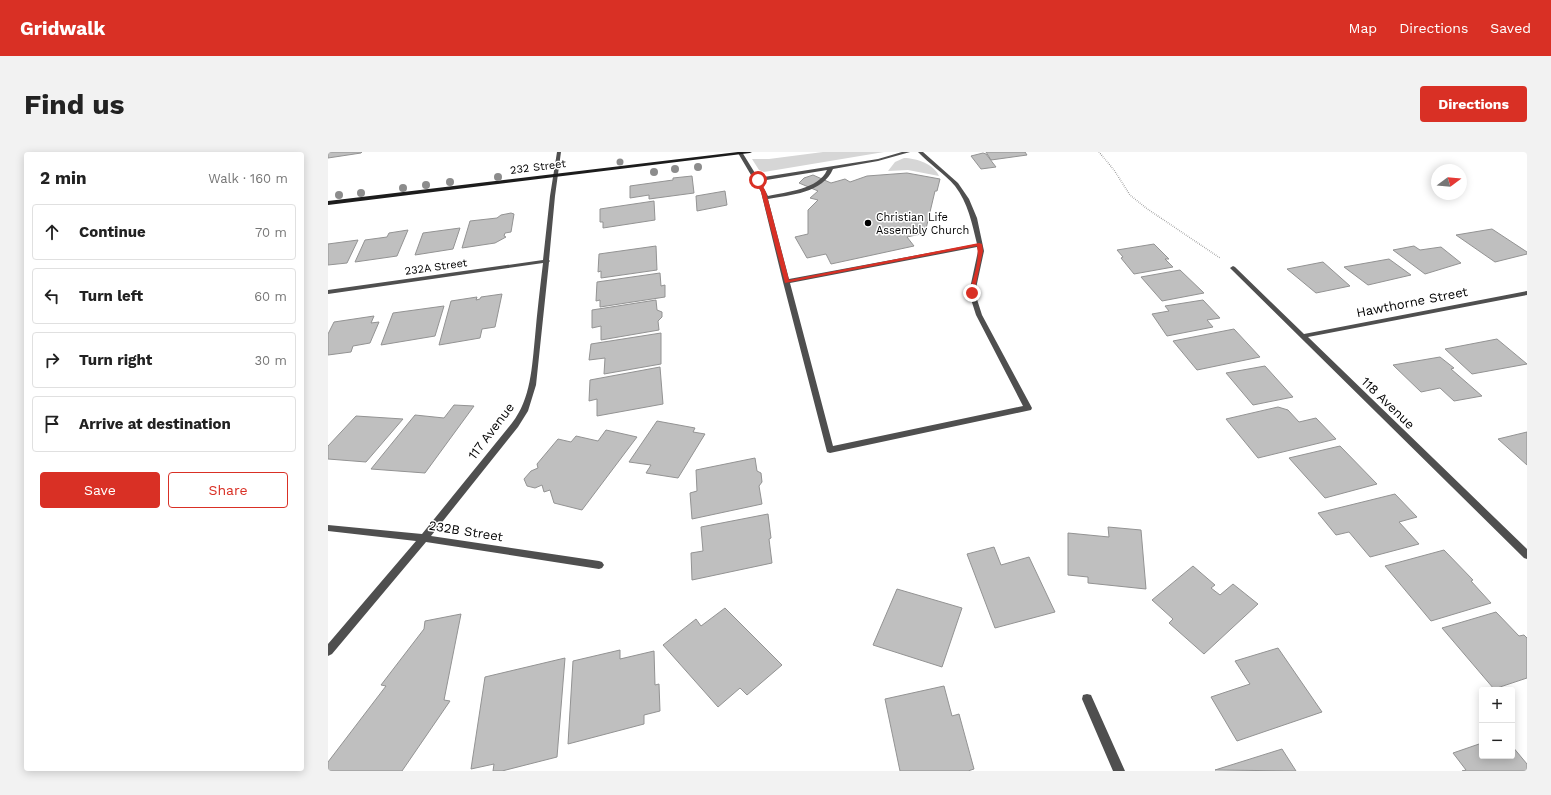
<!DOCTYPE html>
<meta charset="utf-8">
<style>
:root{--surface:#fff;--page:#f2f2f2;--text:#222;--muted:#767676;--line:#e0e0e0;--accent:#d93025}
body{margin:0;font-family:"Work Sans",sans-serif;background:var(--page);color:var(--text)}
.controls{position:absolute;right:12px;bottom:12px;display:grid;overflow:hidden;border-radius:4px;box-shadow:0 2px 10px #0003}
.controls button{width:36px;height:36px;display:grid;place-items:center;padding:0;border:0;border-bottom:1px solid var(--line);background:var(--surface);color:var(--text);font:20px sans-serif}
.compass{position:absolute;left:1103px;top:12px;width:36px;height:36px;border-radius:50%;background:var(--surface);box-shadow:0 2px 10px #0003;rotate:74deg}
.stop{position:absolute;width:12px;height:12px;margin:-9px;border:3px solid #d93025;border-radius:50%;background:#fff}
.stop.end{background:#d93025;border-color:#fff;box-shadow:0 1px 4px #0008}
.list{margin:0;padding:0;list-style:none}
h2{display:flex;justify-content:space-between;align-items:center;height:52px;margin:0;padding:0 16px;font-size:17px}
h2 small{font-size:13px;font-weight:400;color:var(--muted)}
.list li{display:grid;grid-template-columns:26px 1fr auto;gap:12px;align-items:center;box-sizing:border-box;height:56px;margin:0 8px 8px;padding:0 8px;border:1px solid var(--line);border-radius:4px}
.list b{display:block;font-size:15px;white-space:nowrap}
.list em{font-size:13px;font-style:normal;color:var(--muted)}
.actions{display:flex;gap:8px;padding:12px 16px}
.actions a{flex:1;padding:9px 0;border:1px solid var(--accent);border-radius:4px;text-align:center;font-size:14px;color:var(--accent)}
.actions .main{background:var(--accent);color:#fff}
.icon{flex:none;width:22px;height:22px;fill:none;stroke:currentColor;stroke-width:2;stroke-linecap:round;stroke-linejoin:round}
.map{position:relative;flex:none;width:1199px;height:619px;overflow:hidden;border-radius:4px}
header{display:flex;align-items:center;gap:24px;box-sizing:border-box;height:56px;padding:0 20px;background:var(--accent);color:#fff}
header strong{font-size:19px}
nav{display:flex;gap:22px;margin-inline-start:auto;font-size:14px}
.intro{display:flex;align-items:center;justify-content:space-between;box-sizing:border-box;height:96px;padding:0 24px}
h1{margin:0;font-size:28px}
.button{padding:10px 18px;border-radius:4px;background:var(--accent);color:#fff;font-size:14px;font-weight:700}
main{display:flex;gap:24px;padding:0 24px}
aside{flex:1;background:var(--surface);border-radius:4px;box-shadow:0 2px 10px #0003}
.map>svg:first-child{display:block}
.green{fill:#d6d6d6}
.building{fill:#bfbfbf;stroke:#939393}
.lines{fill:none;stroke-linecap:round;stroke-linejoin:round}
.path{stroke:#717171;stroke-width:1.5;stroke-dasharray:0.5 1.5;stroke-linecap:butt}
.service{fill:#4f4f4f;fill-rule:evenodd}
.minor{fill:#4f4f4f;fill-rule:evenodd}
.secondary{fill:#1c1c1c;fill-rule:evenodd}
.tree{fill:#8c8c8c}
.route{fill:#d93025}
.poi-dot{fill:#000;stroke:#fff;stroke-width:1.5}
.labels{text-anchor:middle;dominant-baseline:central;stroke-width:3;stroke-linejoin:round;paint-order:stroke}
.far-street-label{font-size:11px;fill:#000;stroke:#fff}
.far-poi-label{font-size:11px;fill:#000;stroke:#fff;text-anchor:start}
.street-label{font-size:13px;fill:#000;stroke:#fff}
</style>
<header>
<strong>Gridwalk</strong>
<nav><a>Map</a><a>Directions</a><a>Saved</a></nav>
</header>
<div class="intro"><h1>Find us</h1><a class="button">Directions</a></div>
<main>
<aside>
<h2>2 min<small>Walk · 160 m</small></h2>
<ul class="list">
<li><svg class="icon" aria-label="ahead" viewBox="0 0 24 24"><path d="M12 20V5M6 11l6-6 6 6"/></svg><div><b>Continue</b></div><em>70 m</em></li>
<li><svg class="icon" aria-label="left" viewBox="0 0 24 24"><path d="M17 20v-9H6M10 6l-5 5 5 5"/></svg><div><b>Turn left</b></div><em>60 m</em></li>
<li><svg class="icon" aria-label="right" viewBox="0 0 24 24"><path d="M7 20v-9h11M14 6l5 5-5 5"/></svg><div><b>Turn right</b></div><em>30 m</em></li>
<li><svg class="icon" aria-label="arrive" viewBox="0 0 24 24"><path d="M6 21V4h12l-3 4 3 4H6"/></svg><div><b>Arrive at destination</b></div></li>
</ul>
<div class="actions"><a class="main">Save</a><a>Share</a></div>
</aside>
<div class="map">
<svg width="1199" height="619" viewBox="0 0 1199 619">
<rect width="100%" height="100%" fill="#fff"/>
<path class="green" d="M495 0H556L436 20 431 18 424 7H441Z
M576 6C588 6 606 12 611 24L580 18 560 19 567 10Z"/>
<path class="building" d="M0 0H34L33 1 0 6Z
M658 0H697L699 3 663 8Z
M655 1 658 2 668 15 653 17 643 4Z
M579 21 612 27 609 39H607L597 81 579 85 586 94 503 112 498 102 479 106 467 85 480 82V58L490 48 482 46 490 39 471 31 476 26 485 23 503 31 517 27 522 30 539 24Z
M364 24 366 41 321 47V43L302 46V34L345 28V26Z
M397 39 399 53 369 59 368 44Z
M326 49 327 68 275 76V70H272V57Z
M183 61 186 62 183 80 177 81 176 84 178 85 167 91 134 96 142 69 169 66 173 63Z
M132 76 125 97 87 103 95 81Z
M1164 77 1199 100V102L1167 110 1128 83Z
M80 78 69 104 27 110 37 88 59 85 61 81Z
M30 88 19 111 0 113V92Z
M826 92 841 107H837L845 115 806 122 793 106 795 105 789 98Z
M328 94 329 118 273 126V119L270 120 271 102Z
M1086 94 1092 98 1113 95 1133 111 1097 122 1065 98Z
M1061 107 1083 123 1040 133 1016 115Z
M995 110 1022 134 988 141 959 117Z
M852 118 876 141 834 149 813 125Z
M332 121 333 134 337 133V145L272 155V148L268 149 269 130Z
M174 142 167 175 154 177 152 186 111 193 123 149 149 145 148 148 152 147 153 145Z
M328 148 329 158 334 160V165L330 169 331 178 273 188V174L264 176V158Z
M875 148 892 166 879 168 885 175 839 184 824 162 841 159 837 154Z
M116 154 107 184 53 193 65 161Z
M46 164 43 171 51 170 42 191 25 194 23 200 0 203V182L6 170Z
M906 177 932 205 869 218 845 189Z
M333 181V212L276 222 277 206 261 208 263 192Z
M1169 187 1199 212 1144 222 1117 197Z
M1112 205 1126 216 1123 217 1154 244 1126 249 1112 236 1093 240 1065 213Z
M937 214 965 245 925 253 898 221Z
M332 215 335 252 269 264V247L261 249 262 228Z
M126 253 146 254 97 321 43 317 87 263 116 266Z
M950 255 960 258 971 270 988 266 1008 287 930 306 898 267Z
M28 264 75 267 38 310 0 307V294Z
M329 269 367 276 365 280 377 282 350 326 318 321 323 313 301 310Z
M278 278 309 285 254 358 226 351 222 338 216 340 214 333 207 336 199 334 196 327 203 319 210 316 209 312 230 287 243 290 248 284 270 289Z
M1199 280V313L1170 287Z
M1012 294 1049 332 997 346 961 306Z
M427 306 429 319 433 321 434 330 431 334 434 352 364 367 362 341 369 339 368 318Z
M1067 342 1089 365 1071 370 1091 392 1042 405 1021 380 1008 383 990 361Z
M440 362 443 386 441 387 444 411 364 428 363 401 375 399 373 375Z
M780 375 813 378 818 437 760 431V425L740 423V381L781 385Z
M666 395 673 413 701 405 727 460 667 476 639 402Z
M1116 398 1145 428 1143 429 1163 451 1103 469 1057 414Z
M865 414 887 433 883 436 892 443 905 432 930 452 876 502 841 471 845 467 824 448Z
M569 437 634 456 614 515 545 493Z
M397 456 454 513 419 543 412 536 390 555 335 493 368 467 373 474Z
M1168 460 1191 484 1196 483 1199 486V526L1166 537 1114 476Z
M133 462 116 548 122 549 74 619H0V610L58 534 53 533 96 477 97 469Z
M950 496 994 560 909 589 883 545 922 532 907 509Z
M292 498V507L326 499 327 533 331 532 332 559 316 563V572L240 592 245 509Z
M237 506 229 605 174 619H165L166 612 143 617 157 525Z
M616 534 624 564 631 562 646 617 640 619H572L557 547Z
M1154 591V604H1184V594L1199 612V619H1134L1138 618 1125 601Z
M954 597 968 619 887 618Z"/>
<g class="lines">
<path class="path" d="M771 0 786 18 802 43 818 56 892 106"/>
<path class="service" d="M410 0H414L430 26 550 7 574 0H582L550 9 505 17C495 41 462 43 440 47L461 127 649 92C644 71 640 51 627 34 616 21 601 12 590 0H595L630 31 641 47 649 66 656 99 647 141 654 163 704 256 703 258 502 301 499 300 455 130 433 40 410 1ZM499 18C491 37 458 40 440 44L432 29ZM649 95 650 99 641 141 648 163 695 254 505 294 462 131Z"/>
<path class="minor" d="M229 0H233L227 44 221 108 222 109 221 110 208 233 200 259 190 275 103 384 271 409 274 410 276 413 274 416 271 417 98 390 4 502 0 504V492L88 389 0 379V373L94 382 184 271C203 247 204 214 207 185 209 161 212 136 215 111L0 142V138L215 108 222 44Z
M905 114 907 115 976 182 1199 139V143L980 185 1199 397V407L1196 406 903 117 902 116Z
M759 542 763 543 797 619H785L754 547 755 543Z"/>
<path class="secondary" d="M410 0H424L422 1 0 53V49Z"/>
</g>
<g class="tree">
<circle cx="292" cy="10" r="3.5"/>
<circle cx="370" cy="15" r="4"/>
<circle cx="347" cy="17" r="4"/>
<circle cx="326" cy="20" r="4"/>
<circle cx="170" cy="25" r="4"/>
<circle cx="122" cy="30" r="4"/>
<circle cx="98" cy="33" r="4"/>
<circle cx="75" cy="36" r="4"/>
<circle cx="33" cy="41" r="4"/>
<circle cx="11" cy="43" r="4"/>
</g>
<path class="route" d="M428 27H431L438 40 461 128 651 91 654 92 655 99 646 141 644 142 641 141C645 127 652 109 649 94L457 131 433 40Z"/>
<circle class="poi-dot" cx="540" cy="71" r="4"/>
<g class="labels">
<g class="far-street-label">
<text transform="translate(210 15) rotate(-7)">232 Street</text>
<text transform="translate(108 115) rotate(-8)">232A Street</text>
</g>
<g class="far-poi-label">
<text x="548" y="65">Christian Life<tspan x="548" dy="13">Assembly Church</tspan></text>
</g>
<g class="street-label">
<text transform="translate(1084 150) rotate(-11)">Hawthorne Street</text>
<text transform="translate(1060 251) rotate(44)">118 Avenue</text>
<text transform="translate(163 279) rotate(-53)">117 Avenue</text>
<text transform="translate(138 379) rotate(9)">232B Street</text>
</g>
</g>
</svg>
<div class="controls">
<button>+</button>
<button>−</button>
</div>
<svg class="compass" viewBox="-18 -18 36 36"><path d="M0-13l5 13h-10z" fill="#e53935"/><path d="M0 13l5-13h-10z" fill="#767676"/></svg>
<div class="stop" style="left:430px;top:28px"></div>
<div class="stop end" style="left:644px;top:141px"></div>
</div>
</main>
